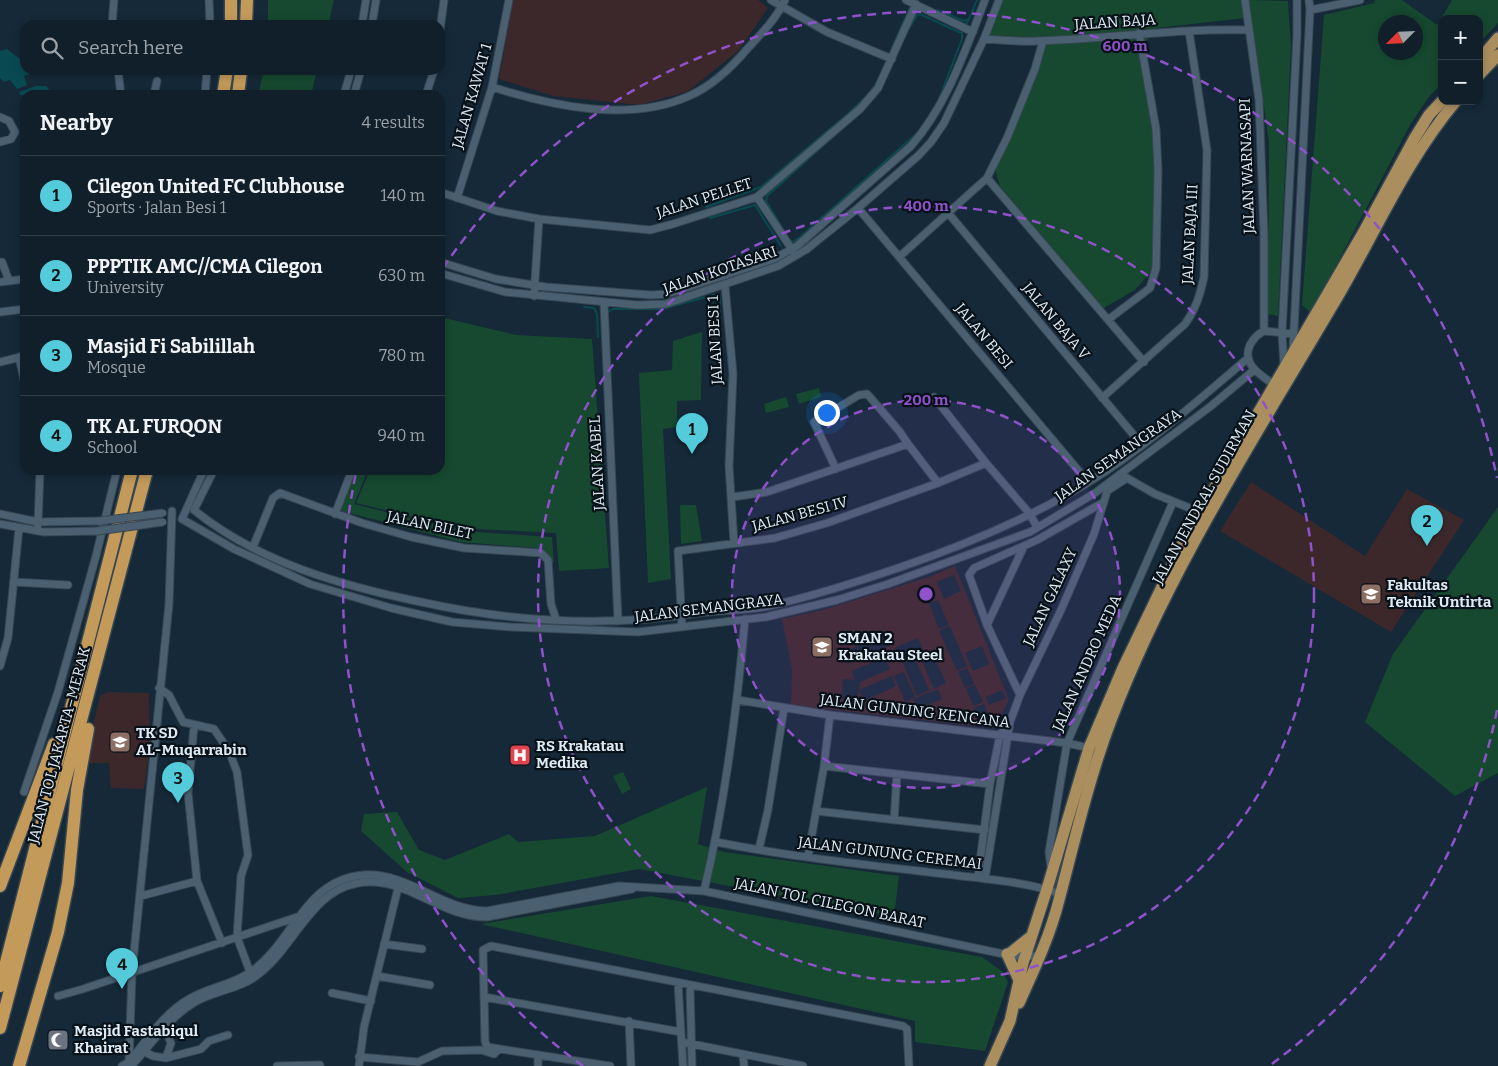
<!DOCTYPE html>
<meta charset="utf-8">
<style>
:root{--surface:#101f2a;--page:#1e2c36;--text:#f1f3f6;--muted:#9ca2a8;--line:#303d47;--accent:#53cbdb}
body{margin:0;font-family:Bitter,serif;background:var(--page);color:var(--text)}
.controls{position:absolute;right:15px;top:15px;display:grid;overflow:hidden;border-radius:10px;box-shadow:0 2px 8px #0003}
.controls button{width:45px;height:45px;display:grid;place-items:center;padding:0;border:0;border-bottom:1px solid var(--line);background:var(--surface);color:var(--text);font:25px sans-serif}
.compass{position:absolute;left:1378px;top:15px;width:45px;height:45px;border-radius:50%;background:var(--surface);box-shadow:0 2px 8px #0003;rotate:246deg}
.you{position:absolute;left:826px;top:412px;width:18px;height:18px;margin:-12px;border:4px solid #fff;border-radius:50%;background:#1a73e8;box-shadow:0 0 0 8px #1a73e833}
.badge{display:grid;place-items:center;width:32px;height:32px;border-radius:50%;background:var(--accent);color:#111;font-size:16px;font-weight:700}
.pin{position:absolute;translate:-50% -41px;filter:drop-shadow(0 1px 2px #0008)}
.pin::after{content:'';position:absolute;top:26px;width:18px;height:15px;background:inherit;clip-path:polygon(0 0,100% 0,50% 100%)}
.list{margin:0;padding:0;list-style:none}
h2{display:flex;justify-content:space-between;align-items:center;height:65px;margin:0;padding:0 20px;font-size:21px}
h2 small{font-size:16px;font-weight:400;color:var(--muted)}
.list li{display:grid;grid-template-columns:32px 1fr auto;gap:15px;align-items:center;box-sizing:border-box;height:80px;padding:0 20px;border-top:1px solid var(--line)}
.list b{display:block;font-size:19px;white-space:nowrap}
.list p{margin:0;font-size:16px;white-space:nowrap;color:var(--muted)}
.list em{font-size:16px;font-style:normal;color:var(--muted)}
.icon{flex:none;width:28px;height:28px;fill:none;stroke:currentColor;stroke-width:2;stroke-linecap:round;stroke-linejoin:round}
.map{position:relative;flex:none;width:1498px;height:1066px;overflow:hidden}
.search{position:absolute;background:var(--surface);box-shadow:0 2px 8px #0003;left:20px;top:20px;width:425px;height:55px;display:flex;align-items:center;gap:12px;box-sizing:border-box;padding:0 18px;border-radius:15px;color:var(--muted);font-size:19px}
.panel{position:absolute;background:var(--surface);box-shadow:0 2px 8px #0003;left:20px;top:90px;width:425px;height:385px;border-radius:15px}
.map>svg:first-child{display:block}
.education{fill:#3c282b;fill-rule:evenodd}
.green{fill:#16492f;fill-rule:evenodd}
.water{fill:#094a52}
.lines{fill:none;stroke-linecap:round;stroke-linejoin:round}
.stream{stroke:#094a52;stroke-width:2}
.minor-casing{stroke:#364652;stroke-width:9}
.trunk-casing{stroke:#364652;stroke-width:14}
.motorway-casing{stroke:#364652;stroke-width:15}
.minor{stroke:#4a6071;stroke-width:7}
.trunk{stroke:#ab8e5e;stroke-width:11}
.motorway{stroke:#c39a59;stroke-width:12}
.minor-bridge-casing{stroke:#364652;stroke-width:9;stroke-linecap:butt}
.minor-bridge{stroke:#4a6071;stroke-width:7}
.ring{fill:none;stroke:#8f52ca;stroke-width:2.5;stroke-dasharray:9 6}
.labels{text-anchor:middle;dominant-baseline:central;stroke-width:4.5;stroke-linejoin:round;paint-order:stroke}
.street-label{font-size:15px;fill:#deebf5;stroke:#081118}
.poi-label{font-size:15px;font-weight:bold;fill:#deebf5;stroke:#081118;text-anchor:start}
.centre{fill:#8f52ca;stroke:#081118;stroke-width:2.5}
.ring-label{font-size:15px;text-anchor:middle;font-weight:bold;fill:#8f52ca;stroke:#081118;stroke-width:4.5;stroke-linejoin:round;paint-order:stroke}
</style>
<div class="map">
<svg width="1498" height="1066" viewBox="0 0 1498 1066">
<rect width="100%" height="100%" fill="#152938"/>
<path class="education" d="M513 0H758L768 8 738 51 687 92 639 105 553 96 499 79Z
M1251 482 1365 556 1407 489 1464 520 1391 632 1220 531Z
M955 566 1009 700 994 728 791 705 792 669 782 619 823 610 929 577ZM954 575 961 591 944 599 937 582ZM938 600 949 625 939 629 929 603ZM950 626 967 666 957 671 939 631ZM884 635 889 646 847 664 843 652ZM918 638 923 650 899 660 894 648ZM982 646 989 664 973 671 965 653ZM931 650 946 683 934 689 920 656ZM914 656 929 690 917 696 902 661ZM885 657 890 669 860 682 857 701 841 699 843 679 855 680 852 671ZM967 668 974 684 965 688 958 672ZM904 672 915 697 905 702 894 676ZM892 676 896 686 864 701 859 690ZM975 685 983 702 974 706 966 689ZM938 689 942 699 917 709 913 699ZM1002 690 1006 698 989 705 986 697ZM984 704 991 721 981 725 974 708ZM947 710 966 711V721L946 720Z
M107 692 149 693 150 746 144 789 111 788 109 763H90V738L100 696Z"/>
<path class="green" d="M268 0H334L328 25H268Z
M997 0H1241L1245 18 1157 28 1141 48 1150 106 1156 185 1154 268 1135 290 1102 309 1000 186 995 169 1043 45 986 34Z
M1249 0 1288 1 1291 48 1278 316 1268 314 1269 142Z
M1375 0H1402L1437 25 1452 0H1498V23L1479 43V19H1442V83L1428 98 1410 125 1311 313 1302 305 1324 15 1374 3ZM1386 22H1416V52H1386Z
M264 70H317L311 95H258Z
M440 317 516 335 592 339 609 568 559 571 556 533 458 528 356 503 370 470H440Z
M702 332 701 400 677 401V427L663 429 671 579 648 583 639 373 672 370 673 341Z
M819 388 821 397 799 404 796 394Z
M786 397 789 407 766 413 764 404Z
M355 470H368L354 504 461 531 552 537 554 563 550 564C549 554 546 551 537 548L460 542 342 511 339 508Z
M680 505H696L702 541 681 544Z
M1498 507V773L1455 796 1365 722 1393 654Z
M623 772 631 789 622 794 613 776Z
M707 787 698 844 724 852 899 876 894 917 639 869 496 895 458 898 407 872 361 831 364 814 397 812 419 850 445 860 509 834 518 842 595 836Z
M651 896 982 957 1003 972 1008 982 985 1051 915 1042V1021L481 924Z"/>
<path class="water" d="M7 49 20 59 24 57 25 70H30L32 73 24 76 27 85 17 89 10 80 4 82 0 78V51Z
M36 86H46L53 94 67 90 69 95H20L19 92Z"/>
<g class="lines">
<path class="stream" d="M938 10 964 21 969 19 977 0
M965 26 969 19
M905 36 917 15 920 14 961 33
M892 48 911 5
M939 99 962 39V30
M706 207 761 187 850 112 870 93 878 80
M710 218 755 205 781 246
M786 234 766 201 767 196 845 126
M790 240 793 242 800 237 916 134
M584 307 594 308 597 314 598 337
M607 313 613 309H662L717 294 720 298V318"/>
<g class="minor-casing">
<path id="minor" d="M209 0 210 25
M771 0 827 32 892 59
M906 0 973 32
M1245 0 1259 100 1264 235V331
M1310 10 1360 0
M112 25 114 0
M362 25 366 0
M372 25 376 0
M440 30 444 0
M984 39C1001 40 1020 42 1037 41 1108 39 1178 28 1249 30
M118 70 121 95
M492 87C552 106 629 123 689 96 712 86 732 67 748 48 762 33 776 19 785 0
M154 95 157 81
M205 95 207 70
M344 95 351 70
M354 95 361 70
M426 95 434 70
M0 117 9 121 15 132 11 139 0 142
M987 178 1144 362
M440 192 497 211 539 219 650 230 673 224 757 197 860 109 878 88 916 4
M757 197 793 251
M457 198 492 87 509 0
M858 208 1088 482
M949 214 1142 445
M899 257 987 178 1007 138 1035 69 1043 41
M2 262 9 281
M440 262 496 279 546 287 651 295 667 294 774 259 797 246 911 146C947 105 965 51 985 0
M440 273 505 292 637 305 666 304 778 266 807 249 858 208 919 155 931 142 944 123 984 39 999 0
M0 282 25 279
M725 286 733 374 729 466 734 543
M534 296 539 219
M604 303 618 621
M0 312 25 309
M1109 319 1150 288 1156 268 1158 170 1156 129 1139 33
M1293 349 1310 10 1309 0
M19 357 25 384
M0 362 25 356
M1284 367 1282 333 1297 35V0
M1276 386C1262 376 1241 365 1250 345 1253 339 1258 334 1264 331L1294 334
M934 397 986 463 1030 514 1037 527
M1102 398 1185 324C1196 309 1200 295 1204 277L1207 150 1189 31
M836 469 814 422 859 395 867 394 869 396 900 432 908 444
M214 470 194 510C258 562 342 586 421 602 489 617 562 624 632 620 656 619 681 615 706 612 726 610 748 610 769 606 814 596 857 582 901 567 965 545 1030 518 1089 482 1146 447 1196 402 1247 359
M1120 474 1155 494 1192 509
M1107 491 1127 478
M732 497 767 492 908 444 938 483
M0 514 38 522 100 521
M335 514 352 470
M182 519 234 549 310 584 391 608 452 622 511 627 638 632 766 617 837 600 888 584 1030 532 1095 493 1211 406 1254 370
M182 519 204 470
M0 524 44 532 97 531
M38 525 40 470
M253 547 273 498 280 493 362 523 411 537 464 548 541 553 548 560 551 604 556 619
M14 582 68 585
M987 625 1024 546
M682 627 678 551 775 538 827 523 938 483 986 463
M0 666 8 638 19 528
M159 688 169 695 183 722 214 729 229 751 237 772 248 855 241 876 237 937 250 972
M1020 695 987 625 969 575 974 568 1037 540 1104 502
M738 700 830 715 1067 743 1089 748
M194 726 188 793 197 881 222 943
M824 766 990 784
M24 792 58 692 96 556 117 470
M816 811 985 830
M894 820 897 774
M716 842C791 857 868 865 945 874 983 879 1024 881 1060 894
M759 849 768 810 784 708
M808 857 824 766 830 715
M1051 867 1049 852 1067 743 1173 502
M978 877 990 784 1000 735 1010 722 1020 695 1061 610 1094 534 1110 482
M985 879 1010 722
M704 891C725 803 737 709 745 619
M141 896 197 881
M384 944 422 949
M377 976 430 985
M678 983 683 1066
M690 986 692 1066
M332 993 371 1001
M58 996 83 989 297 917
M484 997 681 1032
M629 1021 631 1066
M165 1028 171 1043 166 1058
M682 1042 803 1066
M145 1052 153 1056 166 1058 201 1049 209 1041 228 1035
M743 1054 744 1066
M538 1055V1066
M359 1057 418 1062 442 1051 481 1050 494 1054 499 1049
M129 1061 132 972 169 604 172 511
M122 1066 129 1062C147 1040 164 1013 189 999 209 987 233 985 252 971 293 942 305 879 364 875 408 872 443 911 487 911L619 886 704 891 1013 956H1040
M131 1066C151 1045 169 1017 195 1002 215 990 242 989 260 973 298 943 313 883 369 882 411 881 444 918 487 917L632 889
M277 1066 320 1065
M359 1066 364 1027 399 884
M610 1066 487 1047 485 1041 483 950 491 946 903 1026 907 1029 909 1066"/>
</g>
<g class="trunk-casing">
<path id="trunk" d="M1479 60 1498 38
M1479 75 1498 55
M1007 954 1019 980
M1008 955 1029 938
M1019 1003C1034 970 1050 936 1059 900 1075 839 1089 778 1111 720 1168 570 1257 434 1338 296 1376 231 1407 159 1456 101
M990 1066 1010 1021 1023 963 1047 889 1089 748 1123 668 1186 537 1363 233 1414 139 1429 115 1442 101"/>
</g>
<g class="motorway-casing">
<path id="motorway" d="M231 25V0
M246 25 247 0
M223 95 227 70
M238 95 241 70
M0 886 54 744
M0 986 132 470
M0 1028 147 470
M19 1066 58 932 68 883 77 790 88 729"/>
</g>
<use href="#minor" class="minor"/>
<use href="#trunk" class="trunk"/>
<use href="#motorway" class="motorway"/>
<g class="minor-bridge-casing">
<path id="minor-bridge" d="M100 521 163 513
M97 531 163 522"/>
</g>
<use href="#minor-bridge" class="minor-bridge"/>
</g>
<circle cx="926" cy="594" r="194" fill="#8f52ca" fill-opacity=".12"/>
<g class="ring">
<circle cx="926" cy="594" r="194"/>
<circle cx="926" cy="594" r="388"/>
<path d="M1497 710A583 583 0 0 1 1269 1066M583 1066A583 583 0 0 1 356 473M443 268A583 583 0 0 1 1497 478"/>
</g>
<defs>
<g id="university-square" transform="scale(1.125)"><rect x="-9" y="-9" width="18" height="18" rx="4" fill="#8d6e63" stroke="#081118"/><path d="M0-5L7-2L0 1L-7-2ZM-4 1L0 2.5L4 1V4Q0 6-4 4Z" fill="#fff"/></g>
<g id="school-square" transform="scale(1.125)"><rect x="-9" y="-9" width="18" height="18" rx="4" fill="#8d6e63" stroke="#081118"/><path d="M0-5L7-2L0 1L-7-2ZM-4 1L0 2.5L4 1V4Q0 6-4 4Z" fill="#fff"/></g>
<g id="hospital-square" transform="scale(1.125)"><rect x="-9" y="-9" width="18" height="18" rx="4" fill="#e0444e" stroke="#081118"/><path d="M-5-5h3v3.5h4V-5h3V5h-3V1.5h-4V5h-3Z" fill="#fff"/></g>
<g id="mosque-square" transform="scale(1.125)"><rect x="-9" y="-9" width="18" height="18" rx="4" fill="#6b7280" stroke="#081118"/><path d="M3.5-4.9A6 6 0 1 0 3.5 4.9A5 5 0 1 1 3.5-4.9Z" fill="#fff"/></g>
</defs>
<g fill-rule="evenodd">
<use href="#university-square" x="1371" y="594"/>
<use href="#school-square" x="822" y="647"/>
<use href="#school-square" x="120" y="742"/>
<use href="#hospital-square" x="520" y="755"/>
<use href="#mosque-square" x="58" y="1040"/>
</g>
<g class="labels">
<g class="street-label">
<text transform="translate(1115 22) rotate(-4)">JALAN BAJA</text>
<text transform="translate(472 96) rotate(-74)">JALAN KAWAT 1</text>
<text transform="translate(1247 166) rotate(-92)">JALAN WARNASAPI</text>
<text transform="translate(704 198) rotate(-18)">JALAN PELLET</text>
<text transform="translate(1190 234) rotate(-87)">JALAN BAJA III</text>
<text transform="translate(720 270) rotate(-19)">JALAN KOTASARI</text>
<text transform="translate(1056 321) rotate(50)">JALAN BAJA V</text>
<text transform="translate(984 336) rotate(50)">JALAN BESI</text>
<text transform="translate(715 340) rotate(-93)">JALAN BESI 1</text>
<text transform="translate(1118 455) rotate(-35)">JALAN SEMANGRAYA</text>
<text transform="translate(597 463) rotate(-93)">JALAN KABEL</text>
<text transform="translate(1204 497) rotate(-61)">JALAN JENDRAL SUDIRMAN</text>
<text transform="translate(800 514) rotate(-15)">JALAN BESI IV</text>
<text transform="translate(430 525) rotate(12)">JALAN BILET</text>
<text transform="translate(1050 597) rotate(-65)">JALAN GALAXY</text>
<text transform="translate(709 608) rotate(-7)">JALAN SEMANGRAYA</text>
<text transform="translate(1087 663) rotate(-66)">JALAN ANDRO MEDA</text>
<text transform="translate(915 711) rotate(7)">JALAN GUNUNG KENCANA</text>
<text transform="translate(59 745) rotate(-75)">JALAN TOL JAKARTA–MERAK</text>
<text transform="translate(890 853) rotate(7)">JALAN GUNUNG CEREMAI</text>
<text transform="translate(830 903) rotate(12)">JALAN TOL CILEGON BARAT</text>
</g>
<g class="poi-label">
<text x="1387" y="585">Fakultas<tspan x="1387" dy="17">Teknik Untirta</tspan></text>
<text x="838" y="638">SMAN 2<tspan x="838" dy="17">Krakatau Steel</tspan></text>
<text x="136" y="733">TK SD<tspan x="136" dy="17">AL-Muqarrabin</tspan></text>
<text x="536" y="746">RS Krakatau<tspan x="536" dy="17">Medika</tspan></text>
<text x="74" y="1031">Masjid Fastabiqul<tspan x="74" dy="17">Khairat</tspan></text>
</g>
</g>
<circle cx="926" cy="594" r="8" class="centre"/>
<g class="ring-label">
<text x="1125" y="51">600 m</text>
<text x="926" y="211">400 m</text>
<text x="926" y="405">200 m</text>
</g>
</svg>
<div class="controls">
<button>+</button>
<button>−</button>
</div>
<svg class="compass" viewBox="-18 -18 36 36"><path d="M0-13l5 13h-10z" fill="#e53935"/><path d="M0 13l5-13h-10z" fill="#9ca2a8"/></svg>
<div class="you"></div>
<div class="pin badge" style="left:692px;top:454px">1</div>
<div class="pin badge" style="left:1427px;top:546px">2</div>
<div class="pin badge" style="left:178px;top:803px">3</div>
<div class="pin badge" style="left:122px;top:989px">4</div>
<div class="search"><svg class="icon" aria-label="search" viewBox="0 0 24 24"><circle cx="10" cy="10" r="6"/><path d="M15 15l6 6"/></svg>Search here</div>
<section class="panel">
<h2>Nearby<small>4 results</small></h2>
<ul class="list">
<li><span class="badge">1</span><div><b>Cilegon United FC Clubhouse</b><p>Sports · Jalan Besi 1</p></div><em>140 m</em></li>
<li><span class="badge">2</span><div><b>PPPTIK AMC//CMA Cilegon</b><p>University</p></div><em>630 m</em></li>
<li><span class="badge">3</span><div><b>Masjid Fi Sabilillah</b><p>Mosque</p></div><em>780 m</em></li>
<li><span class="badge">4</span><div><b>TK AL FURQON</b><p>School</p></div><em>940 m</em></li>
</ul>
</section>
</div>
